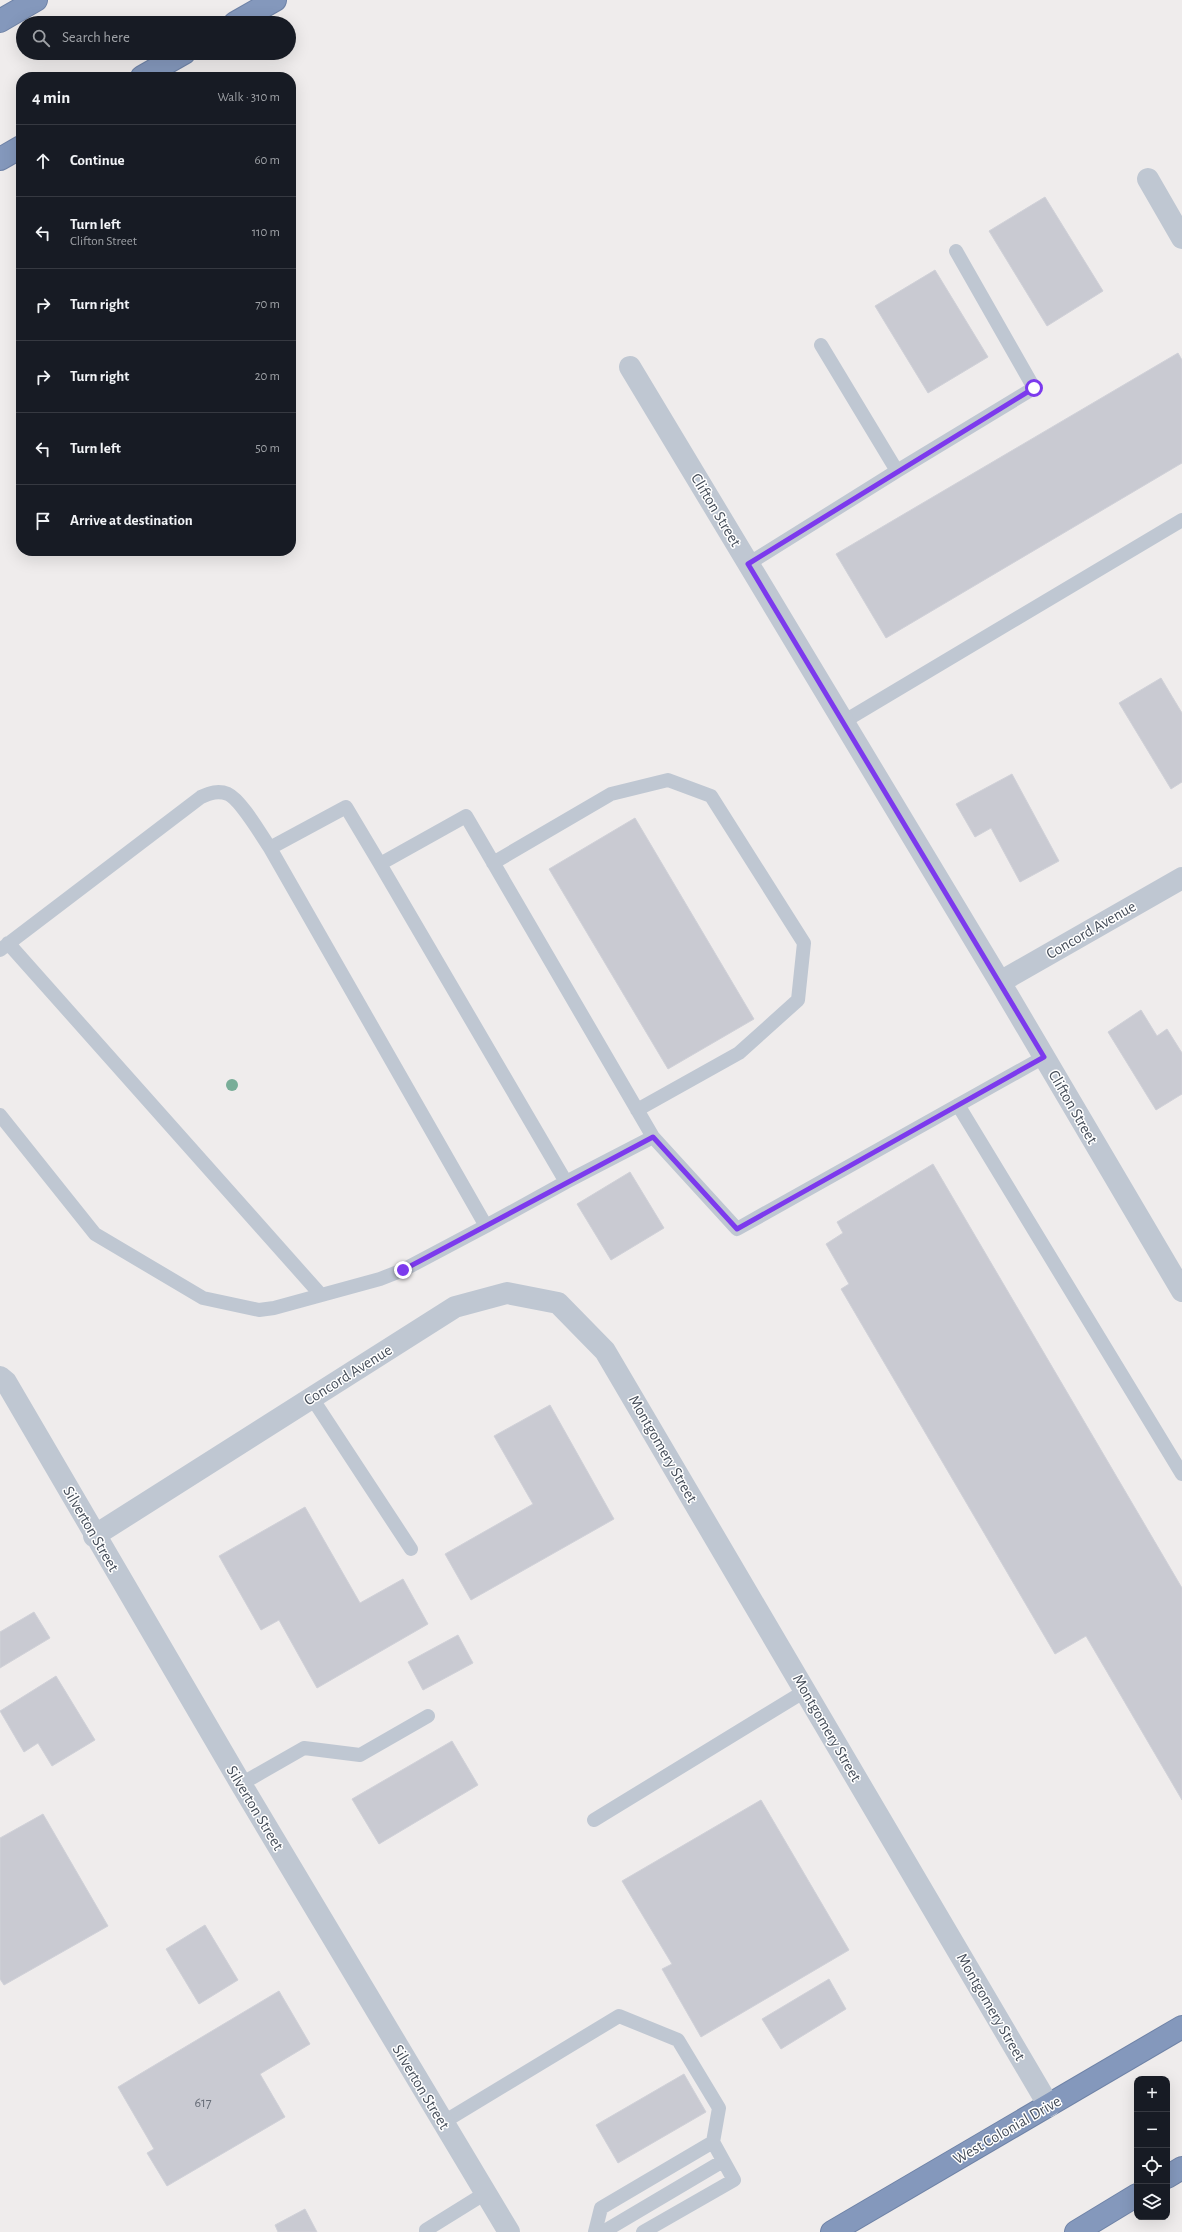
<!DOCTYPE html>
<meta charset="utf-8">
<style>
:root{--surface:#171b24;--page:#242831;--text:#f1f3f6;--muted:#9ea1a6;--line:#363941}
body{margin:0;font-family:"Alegreya Sans",sans-serif;background:var(--page);color:var(--text)}
.controls{position:absolute;right:12px;bottom:12px;display:grid;overflow:hidden;border-radius:8px;box-shadow:0 4px 16px #0002}
.controls button{width:36px;height:36px;display:grid;place-items:center;padding:0;border:0;border-bottom:1px solid var(--line);background:var(--surface);color:var(--text);font:20px sans-serif}
.stop{position:absolute;width:12px;height:12px;margin:-9px;border:3px solid #7c3aed;border-radius:50%;background:#fff}
.stop.end{background:#7c3aed;border-color:#fff;box-shadow:0 1px 4px #0008}
.list{margin:0;padding:0;list-style:none}
h2{display:flex;justify-content:space-between;align-items:center;height:52px;margin:0;padding:0 16px;font-size:17px}
h2 small{font-size:13px;font-weight:400;color:var(--muted)}
.list li{display:grid;grid-template-columns:26px 1fr auto;gap:12px;align-items:center;box-sizing:border-box;height:72px;padding:0 16px;border-top:1px solid var(--line)}
.list b{display:block;font-size:15px;white-space:nowrap}
.list p{margin:0;font-size:13px;white-space:nowrap;color:var(--muted)}
.list em{font-size:13px;font-style:normal;color:var(--muted)}
.icon{flex:none;width:22px;height:22px;fill:none;stroke:currentColor;stroke-width:2;stroke-linecap:round;stroke-linejoin:round}
.map{position:relative;flex:none;width:1182px;height:2232px;overflow:hidden}
.search{position:absolute;background:var(--surface);box-shadow:0 4px 16px #0002;left:16px;top:16px;width:280px;height:44px;display:flex;align-items:center;gap:10px;box-sizing:border-box;padding:0 14px;border-radius:22px;color:var(--muted);font-size:15px}
.panel{position:absolute;background:var(--surface);box-shadow:0 4px 16px #0002;left:16px;top:72px;width:280px;height:484px;border-radius:16px}
.map>svg:first-child{display:block}
.building{fill:#c9cad2;stroke:#d0d1d8}
.lines{fill:none;stroke-linecap:round;stroke-linejoin:round}
.highway-casing{stroke:#6f83a7;stroke-width:24}
.lane{stroke:#bfc7d2;stroke-width:14}
.street{stroke:#bfc7d2;stroke-width:22}
.highway{stroke:#8498bc;stroke-width:22}
.tree{fill:#78ad98}
.route{stroke:#7c3aed;stroke-width:5}
.labels{text-anchor:middle;dominant-baseline:central;stroke-width:3;stroke-linejoin:round;paint-order:stroke}
.number-label{font-size:14px;fill:#666c77}
.street-label{font-size:16px;fill:#454d59;stroke:#fff}
</style>
<div class="map">
<svg width="1182" height="2232" viewBox="0 0 1182 2232">
<rect width="100%" height="100%" fill="#efecec"/>
<path class="building" d="M1045 197 1103 291 1047 326 989 231Z
M935 270 988 357 928 393 875 306Z
M1178 353 1182 360V463L886 638 836 554Z
M1161 678 1182 713V782L1171 789 1119 703Z
M1012 774 1059 861 1020 882 991 828 975 837 956 804Z
M635 818 754 1019 668 1069 549 869Z
M1141 1010 1157 1036 1167 1029 1182 1053V1094L1156 1110 1108 1032Z
M933 1164 1182 1588V1800L1086 1636 1055 1654 841 1289 849 1284 826 1244 843 1233 837 1222Z
M630 1172 664 1228 611 1260 577 1204Z
M550 1405 614 1519 471 1600 445 1554 533 1504 494 1436Z
M305 1507 360 1603 403 1579 428 1624 317 1688 279 1620 261 1630 219 1556Z
M34 1612 50 1638 0 1668V1632Z
M458 1635 473 1663 423 1690 408 1662Z
M56 1676 95 1740 52 1766 38 1743 24 1752 0 1711Z
M452 1741 478 1785 379 1844 352 1799Z
M761 1800 849 1950 701 2037 662 1969 672 1964 622 1881Z
M43 1814 108 1926 4 1985 0 1979V1838Z
M205 1925 238 1980 199 2004 166 1949Z
M829 1979 846 2009 781 2049 762 2019Z
M279 1991 310 2044 260 2074 285 2117 167 2186 147 2153 154 2149 118 2087Z
M684 2074 706 2112 618 2163 596 2125Z
M305 2209 317 2232H278L275 2225Z"/>
<g class="lines">
<g class="highway-casing">
<path id="highway" d="M0 21 36 0
M235 23 275 0
M142 77 184 53
M0 159 21 147
M1167 2177 1182 2168
M832 2232 1182 2027
M1076 2232 1137 2195"/>
</g>
<path class="lane" d="M897 471 1034 388 956 251
M748 564 897 471 821 345
M843 722 1182 520
M493 863 611 794 668 780 711 796 804 943 798 1000 739 1053 637 1110
M380 864 346 807 270 848 486 1226 566 1182
M8 943 321 1295
M0 950 201 797C210 793 218 790 228 794 241 800 261 835 270 848
M958 1105 1182 1474
M0 1115 95 1234 203 1298 259 1310 274 1308 380 1279 403 1270 486 1226
M653 1137 566 1182 380 864 466 816 653 1137 737 1229 1044 1057
M312 1398 411 1549
M241 1784 304 1748 360 1755 428 1716
M594 1820 805 1691
M442 2123 619 2016 678 2040 719 2108 713 2142 734 2180 643 2232
M426 2232V2230L484 2194
M595 2232 601 2208 713 2142
M603 2232 723 2161"/>
<path class="street" d="M1148 179 1182 238
M630 367 1000 982 1182 1291
M1000 982 1182 878
M0 1377 6 1382 241 1784 509 2232
M94 1536 455 1307 507 1293 558 1303 605 1351 1049 2106"/>
<use href="#highway" class="highway"/>
</g>
<circle class="tree" cx="232" cy="1085" r="6"/>
<g class="lines">
<path class="route" d="M403 1270 653 1137 737 1229 1044 1057 748 564 1034 388"/>
</g>
<g class="labels">
<g class="number-label">
<text x="203" y="2103">617</text>
</g>
<g class="street-label">
<text transform="translate(716 510) rotate(59)">Clifton Street</text>
<text transform="translate(1091 930) rotate(-30)">Concord Avenue</text>
<text transform="translate(1073 1107) rotate(60)">Clifton Street</text>
<text transform="translate(348 1375) rotate(-32)">Concord Avenue</text>
<text transform="translate(663 1449) rotate(60)">Montgomery Street</text>
<text transform="translate(91 1529) rotate(60)">Silverton Street</text>
<text transform="translate(827 1728) rotate(60)">Montgomery Street</text>
<text transform="translate(255 1808) rotate(59)">Silverton Street</text>
<text transform="translate(991 2007) rotate(60)">Montgomery Street</text>
<text transform="translate(421 2087) rotate(59)">Silverton Street</text>
<text transform="translate(1007 2130) rotate(-30)">West Colonial Drive</text>
</g>
</g>
</svg>
<div class="controls">
<button>+</button>
<button>−</button>
<button><svg class="icon" aria-label="locate" viewBox="0 0 24 24"><circle cx="12" cy="12" r="6"/><path d="M12 2v4M12 18v4M2 12h4M18 12h4"/></svg></button>
<button><svg class="icon" aria-label="layers" viewBox="0 0 24 24"><path d="M12 4l9 5-9 5-9-5zM3 14l9 5 9-5"/></svg></button>
</div>
<div class="stop" style="left:1034px;top:388px"></div>
<div class="stop end" style="left:403px;top:1270px"></div>
<div class="search"><svg class="icon" aria-label="search" viewBox="0 0 24 24"><circle cx="10" cy="10" r="6"/><path d="M15 15l6 6"/></svg>Search here</div>
<section class="panel">
<h2>4 min<small>Walk · 310 m</small></h2>
<ul class="list">
<li><svg class="icon" aria-label="ahead" viewBox="0 0 24 24"><path d="M12 20V5M6 11l6-6 6 6"/></svg><div><b>Continue</b></div><em>60 m</em></li>
<li><svg class="icon" aria-label="left" viewBox="0 0 24 24"><path d="M17 20v-9H6M10 6l-5 5 5 5"/></svg><div><b>Turn left</b><p>Clifton Street</p></div><em>110 m</em></li>
<li><svg class="icon" aria-label="right" viewBox="0 0 24 24"><path d="M7 20v-9h11M14 6l5 5-5 5"/></svg><div><b>Turn right</b></div><em>70 m</em></li>
<li><svg class="icon" aria-label="right" viewBox="0 0 24 24"><path d="M7 20v-9h11M14 6l5 5-5 5"/></svg><div><b>Turn right</b></div><em>20 m</em></li>
<li><svg class="icon" aria-label="left" viewBox="0 0 24 24"><path d="M17 20v-9H6M10 6l-5 5 5 5"/></svg><div><b>Turn left</b></div><em>50 m</em></li>
<li><svg class="icon" aria-label="arrive" viewBox="0 0 24 24"><path d="M6 21V4h12l-3 4 3 4H6"/></svg><div><b>Arrive at destination</b></div></li>
</ul>
</section>
</div>
